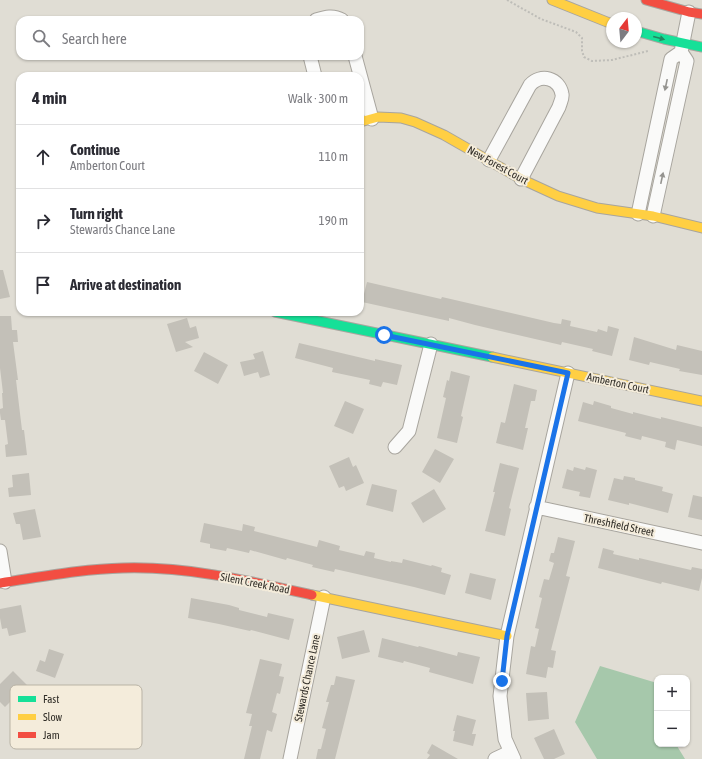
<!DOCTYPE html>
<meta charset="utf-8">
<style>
:root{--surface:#fff;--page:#f7f7f7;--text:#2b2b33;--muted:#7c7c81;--line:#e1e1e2}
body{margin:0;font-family:"Asap Condensed",sans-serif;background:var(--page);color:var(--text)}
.controls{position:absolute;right:12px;bottom:12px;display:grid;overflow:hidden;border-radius:8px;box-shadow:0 1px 3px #0004}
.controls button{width:36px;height:36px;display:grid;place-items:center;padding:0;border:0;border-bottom:1px solid var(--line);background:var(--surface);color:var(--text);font:20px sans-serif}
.compass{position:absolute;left:606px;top:12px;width:36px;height:36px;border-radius:50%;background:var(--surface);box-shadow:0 1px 3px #0004;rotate:16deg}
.stop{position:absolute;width:12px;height:12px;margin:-9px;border:3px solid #1a73e8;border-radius:50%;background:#fff}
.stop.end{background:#1a73e8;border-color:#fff;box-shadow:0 1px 4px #0008}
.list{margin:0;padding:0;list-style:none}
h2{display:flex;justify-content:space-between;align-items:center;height:52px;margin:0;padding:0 16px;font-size:17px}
h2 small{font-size:13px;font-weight:400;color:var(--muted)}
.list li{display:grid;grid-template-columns:26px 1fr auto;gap:12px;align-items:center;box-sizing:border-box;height:64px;padding:0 16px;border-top:1px solid var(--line)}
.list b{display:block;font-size:15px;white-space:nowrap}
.list p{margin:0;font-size:13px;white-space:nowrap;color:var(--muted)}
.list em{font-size:13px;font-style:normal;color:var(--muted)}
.icon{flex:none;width:22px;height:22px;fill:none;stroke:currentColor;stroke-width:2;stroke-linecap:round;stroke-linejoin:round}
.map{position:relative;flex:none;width:702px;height:759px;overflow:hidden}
.search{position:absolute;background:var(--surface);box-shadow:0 1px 3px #0004;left:16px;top:16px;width:348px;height:44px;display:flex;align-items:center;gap:10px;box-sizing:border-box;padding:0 14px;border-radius:12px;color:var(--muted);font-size:15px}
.panel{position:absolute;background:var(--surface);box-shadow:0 1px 3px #0004;left:16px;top:72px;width:348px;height:244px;border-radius:12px}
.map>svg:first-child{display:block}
.forest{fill:#a6c8ab}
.building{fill:#c3c0b8}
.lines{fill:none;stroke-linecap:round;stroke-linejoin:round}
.street-casing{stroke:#a8a59e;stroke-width:15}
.fast-casing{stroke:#a8a59e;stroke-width:11}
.slow-casing{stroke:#a8a59e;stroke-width:11}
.jam-casing{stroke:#a8a59e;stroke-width:11}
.path{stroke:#bebdb8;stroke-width:2;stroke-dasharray:2 2;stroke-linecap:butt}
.street{stroke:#fafaf9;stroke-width:13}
.fast{stroke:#16e098;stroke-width:9}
.slow{stroke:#ffcf43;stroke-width:9}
.jam{stroke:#f24e42;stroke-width:9}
.oneway{fill:#238660}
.oneway2{fill:#959490}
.route{stroke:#1a73e8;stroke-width:5}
.labels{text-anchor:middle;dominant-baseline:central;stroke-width:4;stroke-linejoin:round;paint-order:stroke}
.street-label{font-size:11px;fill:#302d27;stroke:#f4ecdb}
.key{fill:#f4ecdb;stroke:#b9b3a5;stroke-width:1}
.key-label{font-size:11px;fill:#302d27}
</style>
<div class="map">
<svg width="702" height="759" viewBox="0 0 702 759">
<rect width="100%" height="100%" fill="#e0ddd4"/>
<path class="forest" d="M600 666 657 683V744H677V746L685 759H597L575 722Z"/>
<path class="building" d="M0 270H3L10 297 0 299Z
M367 282 441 299 442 297 554 323 561 324 562 319 571 321 570 326 597 332 598 329 607 332 608 326 619 329 612 356 592 351 593 349 562 342 561 345 475 325 449 318V321L362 302Z
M0 316H11L12 330H17L18 342H13L18 380H16L22 430H24L27 455 6 457 5 445 8 444 5 420H1L0 413V409L3 408 2 393H3L0 368Z
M187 318 190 328 196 326 199 338 185 342 193 347 176 352 167 324Z
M634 337 676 350 677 345 702 351V375L679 371 680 369 650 362 649 365 629 360Z
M299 343 375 361V359L402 365 397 385 383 382 381 387 369 384 370 380 332 372 333 368 295 358Z
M263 351 270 375 260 378 258 372 244 376 240 362 255 359 253 354Z
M204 352 228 365 218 384 194 371Z
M451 371 470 376 461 416 463 417 457 443 437 438 446 398 443 397 447 380 449 381Z
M514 384 537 390 535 401H531L525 428H528L523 450 496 443 501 422 505 423Z
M345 401 364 409 353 434 334 426Z
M594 401 611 406V408L633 414V412L661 419V417L702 427V446L677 440 675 450 665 447 666 442 642 436 641 440 625 436 626 433 578 421 583 402 593 405Z
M435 449 454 459 440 483 422 472Z
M349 457 353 467 356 465 364 483 346 491 344 486 339 488 329 466Z
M500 463 519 468 509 508 511 509 505 536 485 531 495 492H493Z
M574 467 585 470 586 467 597 470 590 498 579 496 580 492 562 488 567 469 573 471Z
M29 473 31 495 9 497 8 488 13 487 12 475Z
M624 476 635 478V480L663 487 662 491 673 494 668 513 629 503V505L608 500 614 478 623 480Z
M372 484 397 490 393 512 366 505Z
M434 489 446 509 423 523 411 503Z
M693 495 702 497V520L688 517Z
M35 509 41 537 23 540 20 524H16L13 513Z
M204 523 242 531 243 524 255 527 254 531 317 547 319 540 340 546 339 550 364 556 366 551 375 553 374 558 391 562V561L402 563 403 559 431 566 432 565 442 568 441 572 451 575 445 595 414 587 335 569 334 572 312 567 313 565 287 558 286 560 250 550 249 553 227 548 226 551 210 548V544L200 542Z
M558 537 575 541 566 576 570 577 551 650 556 651 553 668 548 667 546 678 526 674 531 646 535 647 539 629 535 628 542 598 539 597 544 579 549 580 554 563 549 561 551 553H554Z
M603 548 614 551 613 554 639 560V558L691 570 692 567 702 569V578L699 591 662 582 661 584 598 568Z
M470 573 496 579 491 600 465 593Z
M191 598 229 605 239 608V610L267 617 268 613 294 619 289 640 251 630 250 631 219 624 188 618Z
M21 605 26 632 9 636 7 628 2 629 0 618V609Z
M364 630 370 652 342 659 337 637Z
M382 638 418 647 419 646 457 656 458 652 480 657 473 684 429 672 430 668 404 661 403 663 378 657Z
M49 649 64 654 55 678 36 671 40 660 45 662Z
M260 659 282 664 279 676 284 677 280 694 277 693 272 712 277 714 272 732 267 730 260 759H244L252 726H249L252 714 246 713Z
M13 671 27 685 5 707 0 702V684Z
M336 676 355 680 335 759H316L318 749H321L326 729 322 728 329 702H326L331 685H334Z
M547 692 549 719 528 721 526 693Z
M457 715 476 720 472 734H476L473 746 453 741 455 731H453Z
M554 729 565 754 554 759H544L534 738Z
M432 744 458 759H427L430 755 427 753Z"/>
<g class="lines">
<g class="street-casing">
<path id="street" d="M316 20C326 17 333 15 342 20
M310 56 315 76
M355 56 372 119
M489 160 530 85C541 73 559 78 562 94 563 98 560 103 559 107L521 179
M638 214 671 59 681 52 689 12
M653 216 687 61 681 52
M395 447 409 431 431 344
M536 507 702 543
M0 551 5 582
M290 759 324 597
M495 759 510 752
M514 759 505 739 500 696 507 636 568 373"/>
</g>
<g class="fast-casing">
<path id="fast" d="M636 31 664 39 702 47
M275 312 492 357"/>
</g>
<g class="slow-casing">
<path id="slow" d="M552 0 612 24
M360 122 378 117 401 118 415 122 444 135 521 179 558 196 597 208 653 216 702 228
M492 357 702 401
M312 595 507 636"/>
</g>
<g class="jam-casing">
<path id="jam" d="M646 0 689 12 702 14
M0 583C41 577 82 569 123 568 187 566 250 581 312 595"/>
</g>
<path class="path" d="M507 0 541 19 576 32 582 38V51L584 57 592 61 612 60 648 51"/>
<use href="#street" class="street"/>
<use href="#fast" class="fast"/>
<use href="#slow" class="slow"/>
<use href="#jam" class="jam"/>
</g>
<defs><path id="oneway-solid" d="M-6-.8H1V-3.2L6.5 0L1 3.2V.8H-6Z"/></defs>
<use class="oneway" href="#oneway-solid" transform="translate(659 38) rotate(15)"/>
<g class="oneway2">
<use href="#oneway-solid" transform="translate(666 85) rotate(102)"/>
<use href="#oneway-solid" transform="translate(662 178) rotate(-78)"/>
</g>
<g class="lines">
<path class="route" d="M384 335 568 373 507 636 502 681"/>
</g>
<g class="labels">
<g class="street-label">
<text transform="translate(498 165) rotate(29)">New Forest Court</text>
<text transform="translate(618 383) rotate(12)">Amberton Court</text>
<text transform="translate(619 525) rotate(12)">Threshfield Street</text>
<text transform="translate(255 583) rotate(11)">Silent Creek Road</text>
<text transform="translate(307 678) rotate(-78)">Stewards Chance Lane</text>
</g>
</g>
<rect x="10" y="685" width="132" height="64" rx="6" class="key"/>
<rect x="18" y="696" width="18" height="6" fill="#16e098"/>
<rect x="18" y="714" width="18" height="6" fill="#ffcf43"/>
<rect x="18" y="732" width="18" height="6" fill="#f24e42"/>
<g class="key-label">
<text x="43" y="703">Fast</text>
<text x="43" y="721">Slow</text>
<text x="43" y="739">Jam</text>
</g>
</svg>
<div class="controls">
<button>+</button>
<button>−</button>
</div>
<svg class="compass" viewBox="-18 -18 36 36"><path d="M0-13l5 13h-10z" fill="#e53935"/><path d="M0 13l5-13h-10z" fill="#7c7c81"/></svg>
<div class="stop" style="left:384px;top:335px"></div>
<div class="stop end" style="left:502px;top:681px"></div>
<div class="search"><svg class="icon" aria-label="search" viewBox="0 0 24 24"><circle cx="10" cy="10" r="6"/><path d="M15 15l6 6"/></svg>Search here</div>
<section class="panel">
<h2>4 min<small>Walk · 300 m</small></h2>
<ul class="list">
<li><svg class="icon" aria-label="ahead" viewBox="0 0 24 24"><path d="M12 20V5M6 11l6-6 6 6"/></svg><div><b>Continue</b><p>Amberton Court</p></div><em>110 m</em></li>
<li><svg class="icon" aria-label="right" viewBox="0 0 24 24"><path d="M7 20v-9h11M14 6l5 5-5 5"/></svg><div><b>Turn right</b><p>Stewards Chance Lane</p></div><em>190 m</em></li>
<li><svg class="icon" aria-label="arrive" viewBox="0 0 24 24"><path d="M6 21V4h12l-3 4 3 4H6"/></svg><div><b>Arrive at destination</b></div></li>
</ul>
</section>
</div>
